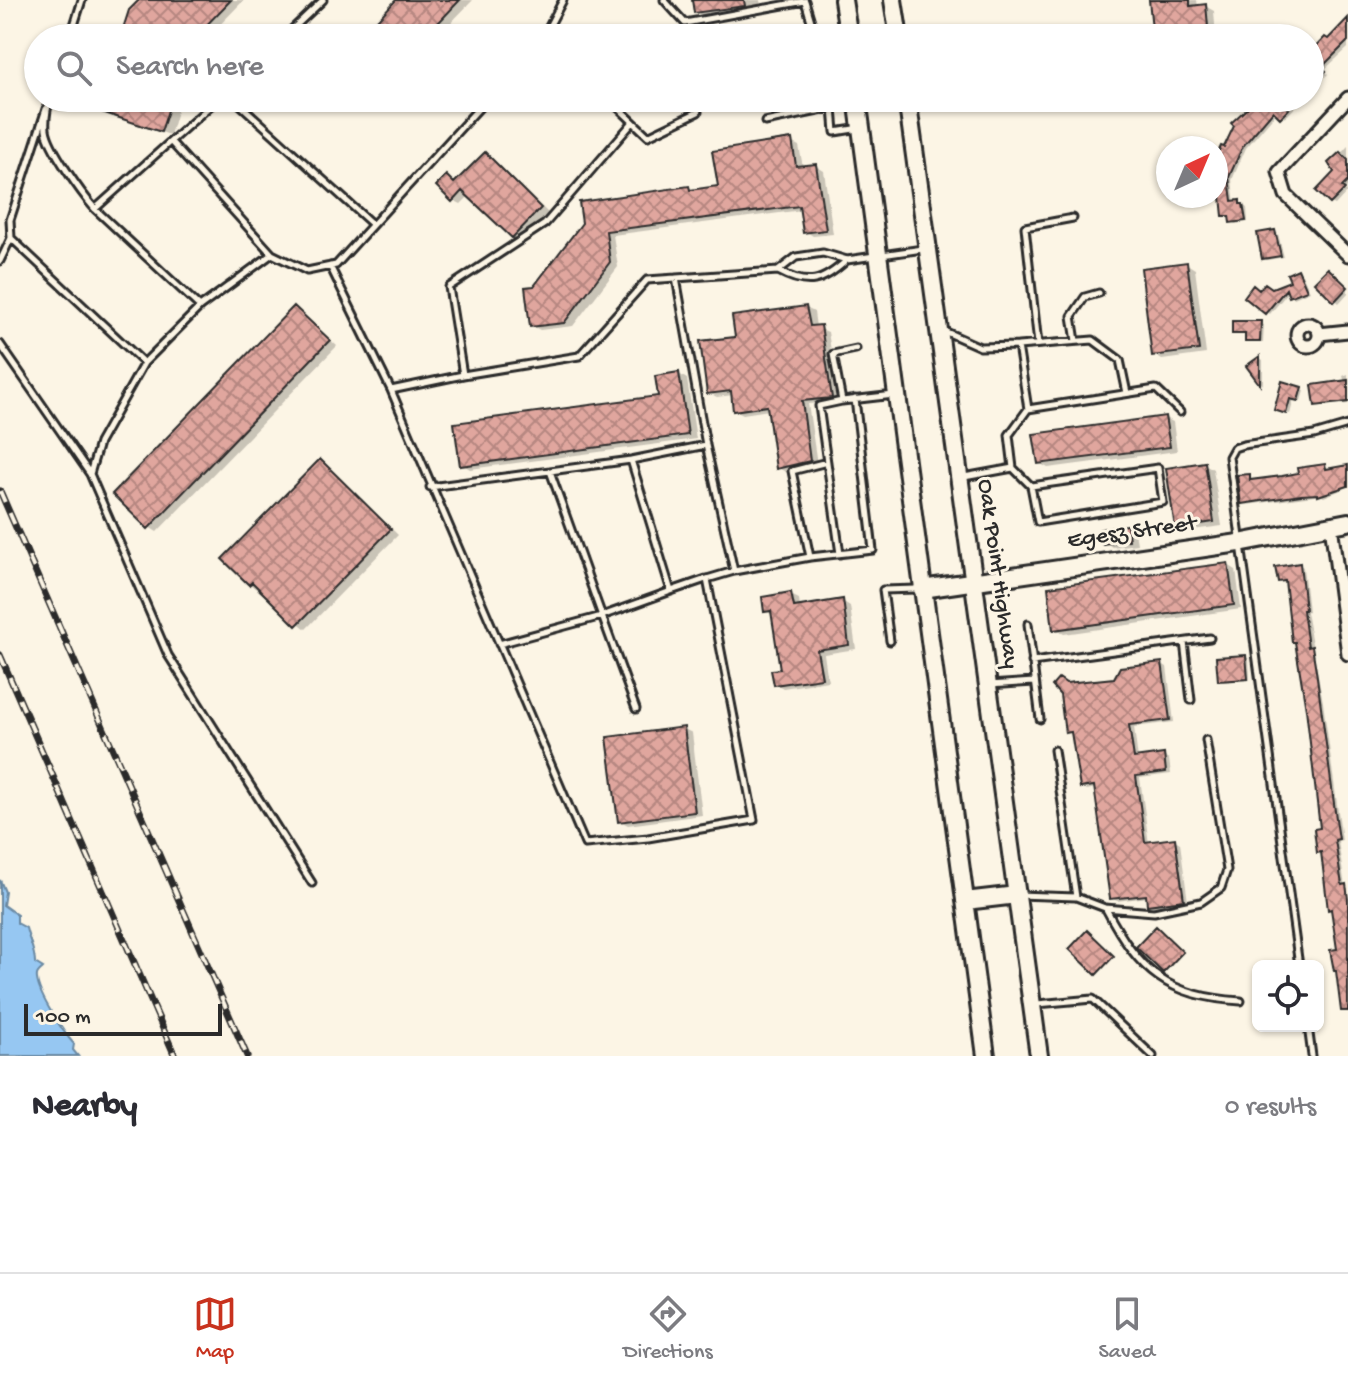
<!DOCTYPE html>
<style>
:root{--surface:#fff;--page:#f2f2f3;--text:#2b2b33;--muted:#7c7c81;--line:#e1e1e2;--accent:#c8321e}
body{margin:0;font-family:"Gochi Hand",sans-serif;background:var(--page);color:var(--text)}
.controls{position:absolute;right:24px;bottom:24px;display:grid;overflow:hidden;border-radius:12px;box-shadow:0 2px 6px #0004}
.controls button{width:72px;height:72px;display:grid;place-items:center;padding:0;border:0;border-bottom:2px solid var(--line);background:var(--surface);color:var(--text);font:40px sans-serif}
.compass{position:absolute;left:1156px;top:136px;width:72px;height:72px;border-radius:50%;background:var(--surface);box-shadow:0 2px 6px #0004;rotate:44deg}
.scale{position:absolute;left:24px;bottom:20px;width:198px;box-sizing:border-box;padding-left:8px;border:4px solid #2b2b2b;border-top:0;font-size:22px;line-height:28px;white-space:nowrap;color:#2b2b2b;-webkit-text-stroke:6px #fcf5e5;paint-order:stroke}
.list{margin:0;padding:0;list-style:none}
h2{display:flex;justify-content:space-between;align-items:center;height:104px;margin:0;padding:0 32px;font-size:34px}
h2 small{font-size:26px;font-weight:400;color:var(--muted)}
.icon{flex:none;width:44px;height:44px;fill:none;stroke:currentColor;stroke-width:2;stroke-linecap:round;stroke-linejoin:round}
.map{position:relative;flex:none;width:1348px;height:1056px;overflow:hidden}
.search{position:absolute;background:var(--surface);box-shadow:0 2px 6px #0004;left:24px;right:24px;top:24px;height:88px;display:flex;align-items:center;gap:20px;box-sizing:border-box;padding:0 28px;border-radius:44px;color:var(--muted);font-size:30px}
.sheet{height:216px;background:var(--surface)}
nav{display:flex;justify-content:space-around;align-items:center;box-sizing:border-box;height:112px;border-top:2px solid var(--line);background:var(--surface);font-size:22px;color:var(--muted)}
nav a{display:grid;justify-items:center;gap:4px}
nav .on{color:var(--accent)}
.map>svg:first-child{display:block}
.water{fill:#96c7f2;stroke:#6b89a2;stroke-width:2}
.shadow{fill:#0003}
.building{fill:url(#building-cross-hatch);stroke:#2b2b2b;stroke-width:2}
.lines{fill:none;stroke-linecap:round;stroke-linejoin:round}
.lane-casing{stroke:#2b2b2b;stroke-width:11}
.street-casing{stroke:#2b2b2b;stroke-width:17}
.secondary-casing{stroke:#2b2b2b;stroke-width:22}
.primary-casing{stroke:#2b2b2b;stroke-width:22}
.lane{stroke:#fcf5e5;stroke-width:5}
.street{stroke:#fcf5e5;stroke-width:11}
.secondary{stroke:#fcf5e5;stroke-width:16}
.primary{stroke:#fcf5e5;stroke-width:16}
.rail-casing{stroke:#2b2b2b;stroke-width:7}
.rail{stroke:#fcf5e5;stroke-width:4;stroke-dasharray:12;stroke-linecap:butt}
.labels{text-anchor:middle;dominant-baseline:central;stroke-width:6;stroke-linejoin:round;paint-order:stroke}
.street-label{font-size:24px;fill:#2b2b2b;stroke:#fcf5e5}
</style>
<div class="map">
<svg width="1348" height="1056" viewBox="0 0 1348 1056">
<defs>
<pattern id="building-cross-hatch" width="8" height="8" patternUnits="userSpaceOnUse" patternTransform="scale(2)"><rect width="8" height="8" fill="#e0a69e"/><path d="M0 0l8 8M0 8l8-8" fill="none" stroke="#b68781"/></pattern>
</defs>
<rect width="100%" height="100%" fill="#fcf5e5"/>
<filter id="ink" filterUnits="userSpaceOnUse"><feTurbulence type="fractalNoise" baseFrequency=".0125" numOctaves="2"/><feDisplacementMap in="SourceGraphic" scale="16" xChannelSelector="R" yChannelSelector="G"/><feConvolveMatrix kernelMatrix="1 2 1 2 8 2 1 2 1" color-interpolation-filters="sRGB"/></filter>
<g filter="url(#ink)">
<path class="water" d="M0 880 5 892 3 905 17 915V923L26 928C29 941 35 950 35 963L43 968C39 972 36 973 37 979 39 996 63 1032 74 1044L73 1050 78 1056H0Z"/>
<path class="shadow" d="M141 0H244L207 38H122Z
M399 0H473L436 38H363Z
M694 0H760L761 8 703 16 696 12Z
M1151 0H1197L1198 7 1205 6 1214 11 1216 38H1155Z
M1348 21V48L1324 70 1328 74 1310 92V55Z
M102 98H181L170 135 107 114 98 109Z
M350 98H378L366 111Z
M1260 98H1304L1285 118 1277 112 1246 148 1232 180 1235 203 1239 202 1247 208 1248 222 1235 224 1231 217 1225 215 1223 198 1216 186V161Z
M791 142 799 146 803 167 816 166 824 171 833 234 813 236 805 231 802 210 613 235 618 267 573 326 540 330 532 326 535 288 584 223 689 189 693 191 720 188Z
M1348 146V186L1344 190 1347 192 1335 205 1331 203 1336 172 1331 164Z
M485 155 493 159 548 213 521 241 470 195 461 204 453 200 447 178 456 184Z
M1275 232 1278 234 1284 257 1267 260 1264 258Z
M1187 264 1195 269 1206 354 1162 360 1154 355Z
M1298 272 1302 274 1310 291 1294 298 1289 291 1270 314 1247 296 1273 290 1292 282Z
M1332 272 1348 288V293L1339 303 1316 282Z
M295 308 337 346 157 532 149 527Z
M806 308 814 312 816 327 828 332 839 401 808 404 817 464 786 472 778 468 769 410 743 414 735 410 733 395 717 397 709 393 737 338Z
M1260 323 1264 325 1263 343H1250L1247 341V335L1234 333Z
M1260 358 1263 360V385L1248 367Z
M679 374 687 379 696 439 470 469 462 464 660 398Z
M1348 374V404L1320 406 1316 404 1345 383 1343 376Z
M1283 384 1304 391 1301 401 1294 399 1290 414 1279 411Z
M1165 418 1173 422 1177 451 1048 468 1039 463Z
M320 462 328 467 398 535 306 629 250 584Z
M1205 464 1213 469 1222 526 1185 531 1176 526Z
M1324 466 1328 470 1348 466V487L1324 497 1321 495 1246 505 1243 503 1249 476 1253 481 1300 474Z
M1126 527 1135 532 1137 544 1112 547 1104 542Z
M1228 565 1236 570 1241 609 1064 634 1055 629Z
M1300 565 1303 567 1308 611 1306 612 1323 702 1342 840 1338 841 1345 886 1348 888V1005L1338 971 1339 951 1334 911 1329 909 1324 854 1319 852 1322 830 1320 799 1287 582 1279 581Z
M791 595 799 599 800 608 842 601 850 606 856 649 824 654 828 681 783 688 776 684 782 670 773 615 766 611Z
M1246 657 1249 659 1250 680 1223 682 1220 680Z
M1162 664 1167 667 1174 722 1134 727 1138 760 1163 756 1169 759 1171 774 1140 778 1149 844 1175 840 1180 843 1188 902 1154 907 1149 904 1148 897 1117 901 1112 898 1096 788 1087 790 1082 787 1072 734 1067 731V685L1115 679Z
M684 729 692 733 702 815 628 825 620 821Z"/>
<path class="building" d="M139 0H231L194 38H120L129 10Z
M396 0H460L424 38H360Z
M692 0H744L745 6 694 13Z
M1149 0H1190V6L1206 4 1209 38H1153Z
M1348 18V41L1322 67 1326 71 1310 87V53L1325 37 1328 39Z
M100 98H172L161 132 96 110Z
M1258 98H1278L1289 109 1280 118 1273 111 1243 146 1229 177 1232 201 1240 200V204H1243L1246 221 1230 223 1229 216H1223L1221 197H1216V157L1221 146 1224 147 1234 126 1231 123Z
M792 139 796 166 816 164 826 230 803 233 799 206 606 231 610 262 564 323 530 327 525 287 534 286 582 223 579 202 689 186 690 190 718 186 712 151Z
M485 152 541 208 512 238 462 191 452 202 436 186 446 175 454 183Z
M1340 152 1348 160V181L1342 187 1345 189 1330 204 1316 191 1334 172 1328 163Z
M1275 230 1281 256 1262 259 1257 233Z
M1187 262 1199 350 1152 356 1141 268Z
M1328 268 1348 287 1334 302 1314 282Z
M1298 269 1307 290 1289 297 1286 289 1265 314 1244 297 1253 285 1259 290 1265 283 1272 288 1290 281 1287 274Z
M294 306 330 340 148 529 112 494Z
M806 306 810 326 821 325 832 398 802 401 810 461 776 469 767 406 733 411 731 391 707 394 700 341 735 337 732 316Z
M1232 321H1261L1260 342H1245V334H1232Z
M1260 356V385L1246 366Z
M679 372 688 435 460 466 454 423 658 396 655 376Z
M1348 380V402L1315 406 1312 385Z
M1282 381 1302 387 1298 401 1290 399 1286 414 1274 410Z
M1165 416 1170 447 1038 464 1033 434Z
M320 459 391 529 296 626 252 582 249 585 222 559Z
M1205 462 1214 522 1175 528 1166 468Z
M1325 464 1326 469 1348 465V486L1318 496V494L1301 495 1241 504 1237 475 1250 474V480L1282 476 1298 473 1297 468Z
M1127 525 1129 540 1102 544 1100 529Z
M1228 563 1234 605 1053 630 1048 587Z
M1300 563 1305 610H1303L1308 647 1312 646 1317 677 1337 826 1339 839 1335 840 1342 885 1346 884 1348 899V1011H1341L1336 971H1334L1330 950 1337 949 1331 909 1328 910 1321 852 1317 853 1314 829 1320 828 1306 709 1295 642H1292L1285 581 1278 582 1275 567Z
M791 592 794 607 843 599 849 645 817 650 822 678 774 685 771 670 780 669 771 611 764 612 762 597Z
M1246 655 1248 679 1218 681 1216 657Z
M1162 662 1170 720 1129 725 1134 758 1164 754 1166 772 1136 776 1145 842 1175 838 1184 900 1147 905 1146 895 1110 899 1094 786 1080 788 1071 732 1065 733 1060 695 1052 686 1059 678 1066 683 1114 678 1120 667Z
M684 727 695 812 618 822 607 737Z
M1156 926 1183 952 1163 973 1136 947Z
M1087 930 1114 956 1096 975 1069 949Z"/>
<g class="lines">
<g class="lane-casing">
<path id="lane" d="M664 0 685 23 805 1
M805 1 816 38
M70 38 82 0
M283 38 323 0
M543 38 563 0
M50 98C47 108 45 118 46 129 48 147 82 194 95 209
M233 98 372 224
M608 98 648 136 698 112
M833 98V108
M46 109 10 220 11 238 144 363
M765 122 833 108 835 132 860 128
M171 142 272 254
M0 261 11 238
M330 266 391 390 585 844 648 838 754 820 707 579 734 571 810 557
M778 271C808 287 822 283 847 260
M676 278 706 445 734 571
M200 307 95 209 219 98
M944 331 980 347 1018 346 1028 409 1009 435 1013 468
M1076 341 1072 316 1085 297 1099 293
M0 344 90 474
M1038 344 1025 227 1073 218
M1018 346 1093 340 1120 360 1127 393
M856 349 833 354 842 401 894 395
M463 375 449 287 545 224 633 122
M391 390 463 375 579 356 647 280 778 271 796 257 823 253 847 260 923 249
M1028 409 1156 389 1180 412
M706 445 631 460 671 591 706 579
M827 462 792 471 810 557 873 550 855 399
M550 471 631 460
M964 477 1013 468 1031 486 1038 522 1163 502 1158 468 1031 486
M430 487 550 471 602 616 499 644
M840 554 819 406 842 401
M1028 624 1040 719
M890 641 883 590 917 589
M1184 642 1191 700
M1032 662 1210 638
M989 685 1034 682
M636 709 602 616 671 591
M1054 750 1076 897
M312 883 168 655 90 474 99 443 144 363 200 307 272 254 307 271 336 265 488 98
M1018 895 1076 897 1105 908 1154 912 1201 902 1221 888 1227 870 1206 740
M1106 909C1140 973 1167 996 1241 1001
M1299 966 1229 457 1234 448 1243 445 1314 435 1348 425
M1037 1004 1093 999 1153 1056
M1308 1026 1312 1056"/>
</g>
<g class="street-casing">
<path id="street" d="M1348 98 1279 172 1286 195 1348 255
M1297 335a11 11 0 1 1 22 0a11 11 0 1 1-22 0Z
M1319 334 1348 331
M1331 525 1348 654"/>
</g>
<g class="secondary-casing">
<path id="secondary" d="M922 589 1239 543 1348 522"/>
</g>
<g class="primary-casing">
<path id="primary" d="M843 0 849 38
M893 0 899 38
M857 98 986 1056
M907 98 1039 1056
M965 901 1017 895"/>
</g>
<use href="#lane" class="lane"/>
<use href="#street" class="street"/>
<use href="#secondary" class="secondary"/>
<use href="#primary" class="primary"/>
<g class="rail-casing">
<path id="rail" d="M0 491 247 1056
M0 655 175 1056"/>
</g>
<use href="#rail" class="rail"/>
</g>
</g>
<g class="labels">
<g class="street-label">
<text transform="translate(1132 533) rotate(-8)">Egesz Street</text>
<text transform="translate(997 574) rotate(82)">Oak Point Highway</text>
</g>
</g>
</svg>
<div class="controls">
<button><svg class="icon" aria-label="locate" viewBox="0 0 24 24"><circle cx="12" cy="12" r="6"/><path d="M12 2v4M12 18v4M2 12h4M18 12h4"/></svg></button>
</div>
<svg class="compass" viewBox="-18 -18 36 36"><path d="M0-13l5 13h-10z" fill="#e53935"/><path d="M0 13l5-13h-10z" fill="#7c7c81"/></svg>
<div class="scale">100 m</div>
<div class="search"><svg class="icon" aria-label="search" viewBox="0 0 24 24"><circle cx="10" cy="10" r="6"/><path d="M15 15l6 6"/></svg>Search here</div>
</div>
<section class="sheet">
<h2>Nearby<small>0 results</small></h2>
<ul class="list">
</ul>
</section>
<nav>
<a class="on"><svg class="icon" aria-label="map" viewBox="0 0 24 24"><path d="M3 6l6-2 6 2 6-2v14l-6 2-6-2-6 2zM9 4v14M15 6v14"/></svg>Map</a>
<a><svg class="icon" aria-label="directions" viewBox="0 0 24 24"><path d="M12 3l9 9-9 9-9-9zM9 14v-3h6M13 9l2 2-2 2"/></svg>Directions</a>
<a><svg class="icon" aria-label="saved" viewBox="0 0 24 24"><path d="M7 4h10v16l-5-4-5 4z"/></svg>Saved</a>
</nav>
